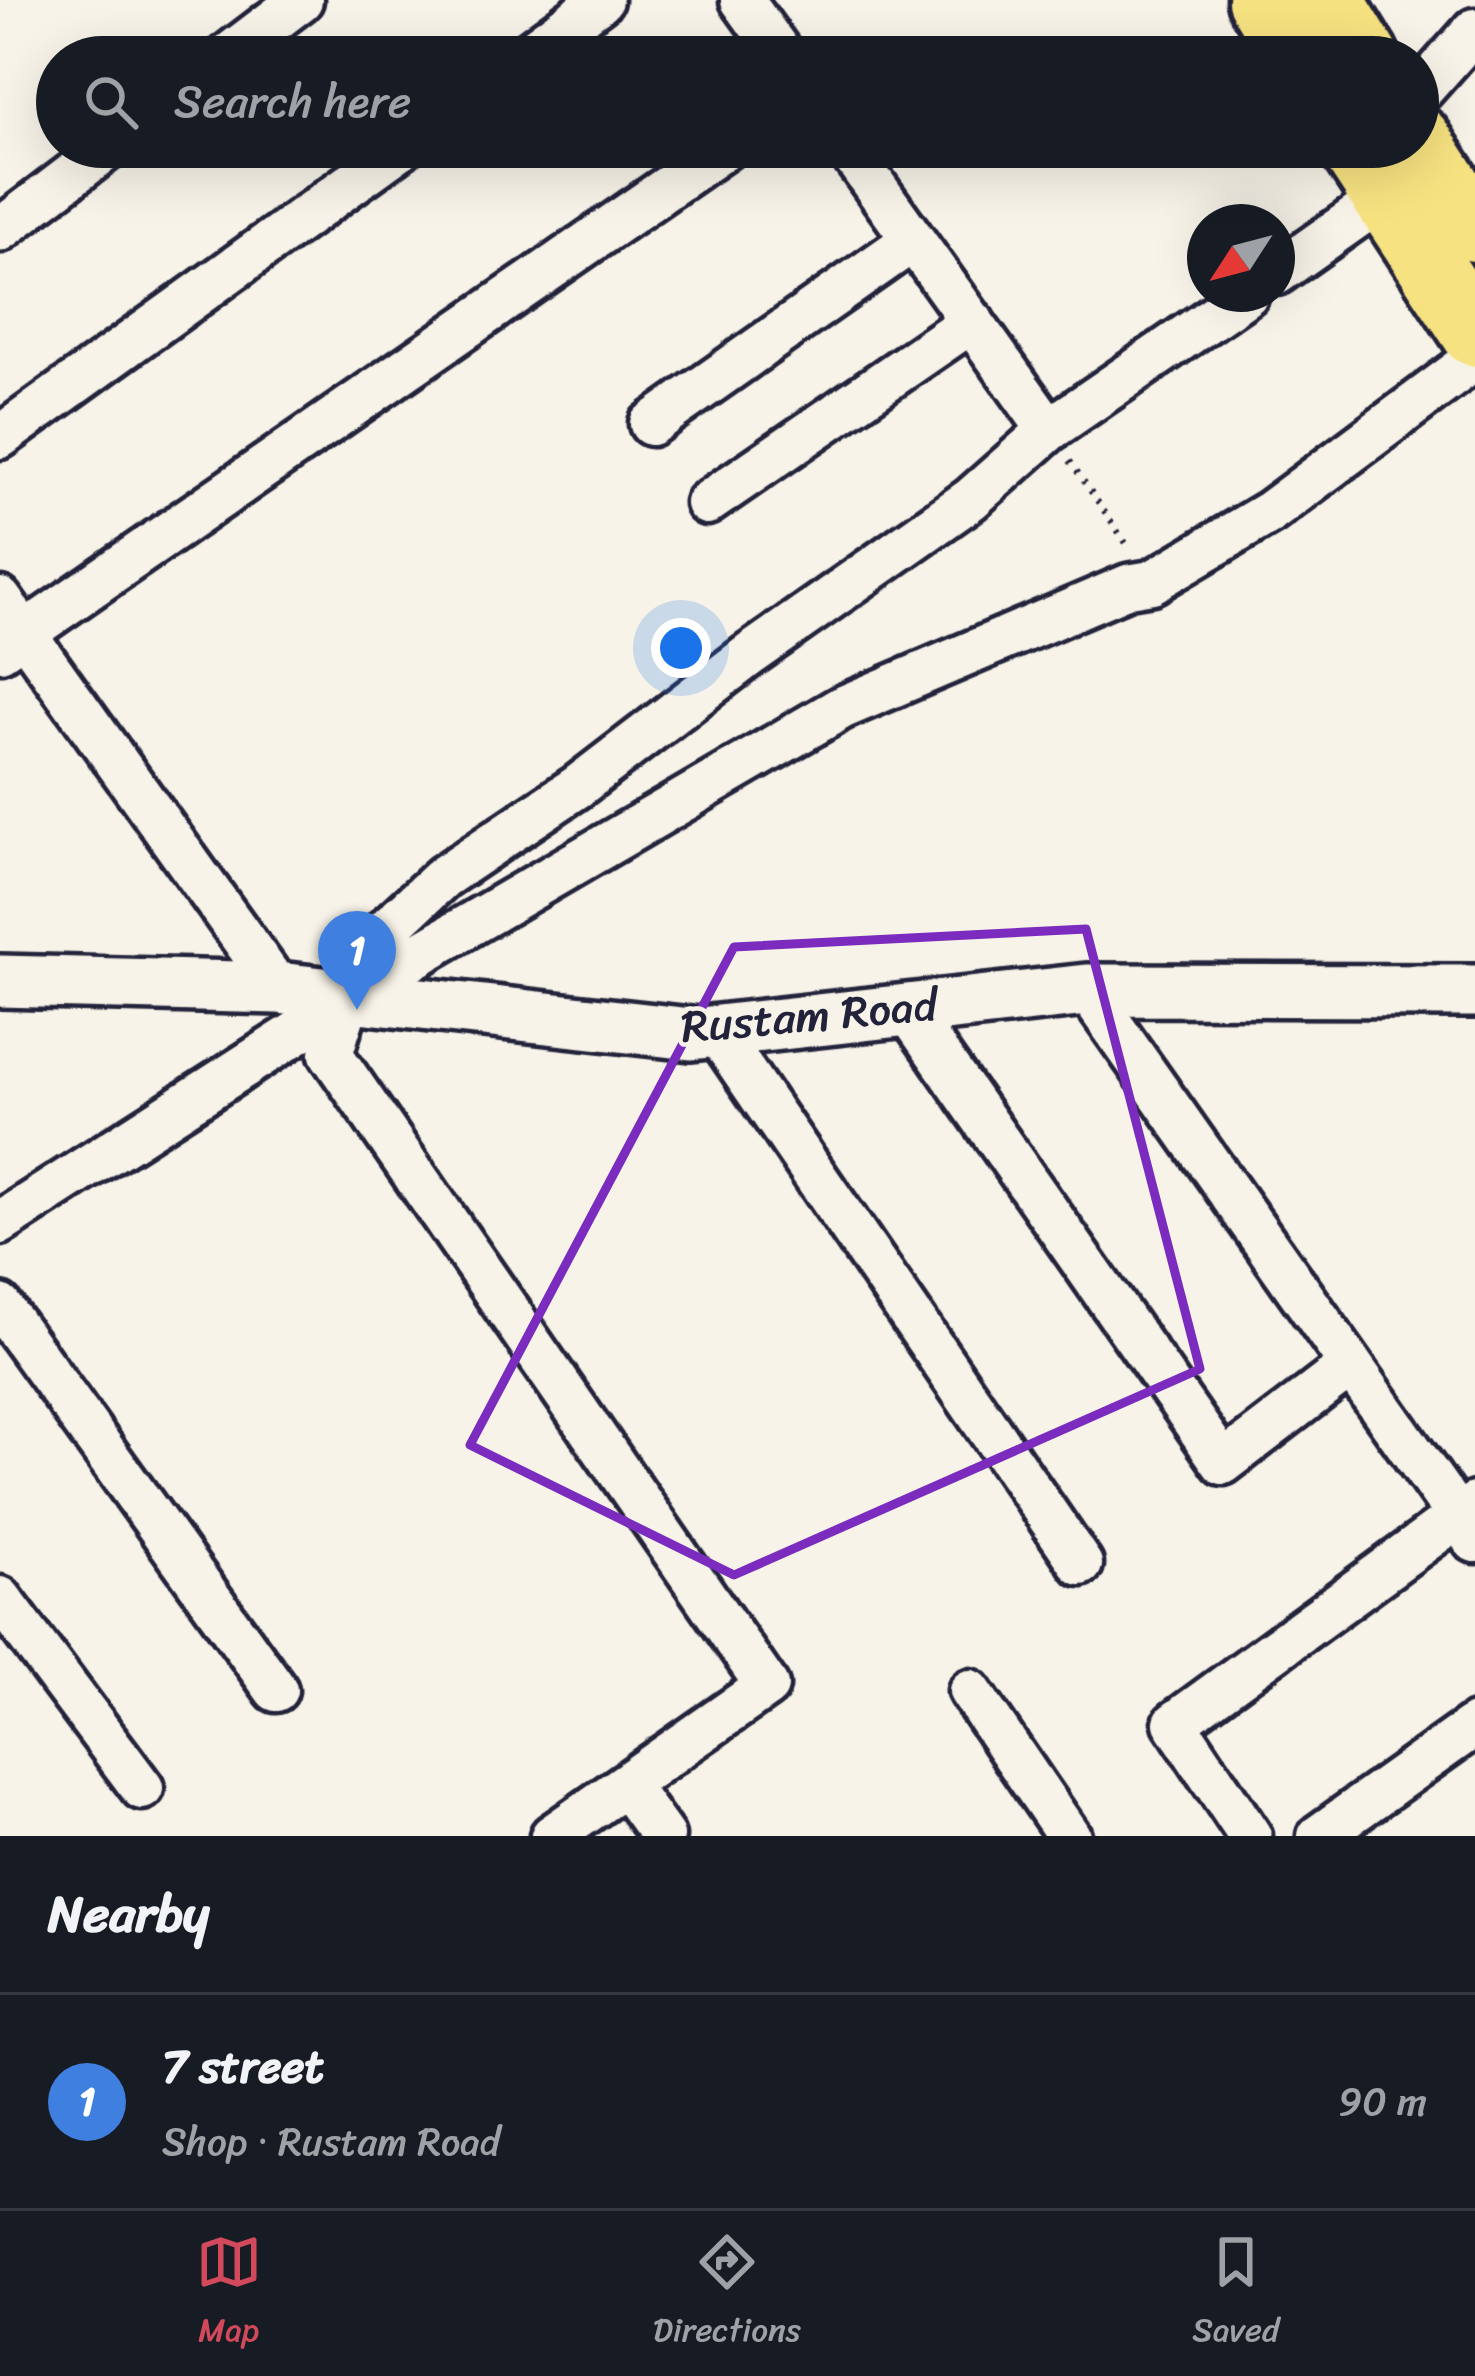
<!DOCTYPE html>
<meta charset="utf-8">
<style>
:root{--surface:#171b24;--page:#242831;--text:#f1f3f6;--muted:#9ea1a6;--line:#363941;--accent:#d1495b}
body{margin:0;font-family:Sriracha,sans-serif;background:var(--page);color:var(--text)}
.compass{position:absolute;left:1187px;top:204px;width:108px;height:108px;border-radius:50%;background:var(--surface);box-shadow:0 12px 48px #0002;rotate:234deg}
.you{position:absolute;left:681px;top:648px;width:42px;height:42px;margin:-30px;border:9px solid #fff;border-radius:50%;background:#1a73e8;box-shadow:0 0 0 18px #1a73e833}
.badge{display:grid;place-items:center;width:78px;height:78px;border-radius:50%;background:var(--accent);color:#fff;font-size:39px;font-weight:700}
.pin{position:absolute;translate:-50% -99px;filter:drop-shadow(0 3px 6px #0008)}
.pin::after{content:'';position:absolute;top:63px;width:42px;height:36px;background:inherit;clip-path:polygon(0 0,100% 0,50% 100%)}
.list{margin:0;padding:0;list-style:none}
h2{display:flex;justify-content:space-between;align-items:center;height:156px;margin:0;padding:0 48px;font-size:51px}
h2 small{font-size:39px;font-weight:400;color:var(--muted)}
.list li{display:grid;grid-template-columns:78px 1fr auto;gap:36px;align-items:center;box-sizing:border-box;height:216px;padding:0 48px;border-top:3px solid var(--line)}
.list b{display:block;font-size:45px;white-space:nowrap}
.list p{margin:0;font-size:39px;white-space:nowrap;color:var(--muted)}
.list em{font-size:39px;font-style:normal;color:var(--muted)}
.icon{flex:none;width:66px;height:66px;fill:none;stroke:currentColor;stroke-width:2;stroke-linecap:round;stroke-linejoin:round}
.map{position:relative;flex:none;width:1475px;height:1836px;overflow:hidden}
.search{position:absolute;background:var(--surface);box-shadow:0 12px 48px #0002;left:36px;right:36px;top:36px;height:132px;display:flex;align-items:center;gap:30px;box-sizing:border-box;padding:0 42px;border-radius:66px;color:var(--muted);font-size:45px}
.sheet{height:372px;background:var(--surface)}
nav{display:flex;justify-content:space-around;align-items:center;box-sizing:border-box;height:168px;border-top:3px solid var(--line);background:var(--surface);font-size:33px;color:var(--muted)}
nav a{display:grid;justify-items:center;gap:6px}
nav .on{color:var(--accent)}
.map>svg:first-child{display:block}
.lines{fill:none;stroke-linecap:round;stroke-linejoin:round}
.minor-casing{stroke:#22223b;stroke-width:51}
.tertiary-casing{stroke:#22223b;stroke-width:60}
.primary-casing{stroke:#22223b;stroke-width:75}
.path{stroke:#22223b;stroke-width:6;stroke-dasharray:3 9;stroke-linecap:butt}
.minor{stroke:#f7f3e8;stroke-width:42}
.tertiary{stroke:#f7f3e8;stroke-width:51}
.primary{stroke:#f7e281;stroke-width:66}
.marked{fill:none;stroke:#7b2cbf;stroke-width:9;stroke-linejoin:round}
.labels{text-anchor:middle;dominant-baseline:central;stroke-width:9;stroke-linejoin:round;paint-order:stroke}
.street-label{font-size:45px;fill:#22223b;stroke:#f7f3e8}
</style>
<div class="map">
<svg width="1475" height="1836" viewBox="0 0 1475 1836">
<rect width="100%" height="100%" fill="#f7f3e8"/>
<filter id="ink" filterUnits="userSpaceOnUse"><feTurbulence type="fractalNoise" baseFrequency=".00833" numOctaves="2"/><feDisplacementMap in="SourceGraphic" scale="24" xChannelSelector="R" yChannelSelector="G"/><feConvolveMatrix kernelMatrix="1 2 1 2 8 2 1 2 1" color-interpolation-filters="sRGB"/></filter>
<g filter="url(#ink)">
<g class="lines">
<g class="minor-casing">
<path id="minor" d="M742 0 783 57
M226 57 301 0
M524 57 601 0
M1418 94 1475 30
M847 147 1049 430
M0 230 109 147
M1277 273 1386 196
M651 424 913 240
M0 437 402 147
M707 503 972 321
M0 599 278 988
M0 650 726 147
M1087 990 1475 1541
M905 1007 1223 1463 1342 1372
M716 1031 1081 1564
M0 1223 416 956 841 708 1128 586 1152 582 1270 512 1475 359
M0 1306 276 1690
M0 1598 142 1788
M970 1691 1069 1836
M627 1786 663 1836
M552 1836 767 1686 331 1054 349 998 376 939 443 877 577 787 748 656 971 499 1049 430 1247 294
M1250 1836 1175 1723 1475 1504
M1319 1836 1475 1725"/>
</g>
<g class="tertiary-casing">
<path id="tertiary" d="M0 981 278 988 691 1034 1087 990 1475 991"/>
</g>
<g class="primary-casing">
<path id="primary" d="M1261 0 1296 57
M1330 0 1365 57
M1418 140 1475 228
M1353 147 1475 333"/>
</g>
<path class="path" d="M1070 461 1130 549"/>
<use href="#minor" class="minor"/>
<use href="#tertiary" class="tertiary"/>
<use href="#primary" class="primary"/>
</g>
</g>
<path class="marked" d="M1086 929 1200 1369 734 1575 470 1445 734 947Z"/>
<g class="labels">
<g class="street-label">
<text transform="translate(809 1016) rotate(-5)">Rustam Road</text>
</g>
</g>
</svg>
<svg class="compass" viewBox="-18 -18 36 36"><path d="M0-13l5 13h-10z" fill="#e53935"/><path d="M0 13l5-13h-10z" fill="#9ea1a6"/></svg>
<div class="you"></div>
<div class="pin badge" style="left:357px;top:1010px;background:#3f7fe0">1</div>
<div class="search"><svg class="icon" aria-label="search" viewBox="0 0 24 24"><circle cx="10" cy="10" r="6"/><path d="M15 15l6 6"/></svg>Search here</div>
</div>
<section class="sheet">
<h2>Nearby<small></small></h2>
<ul class="list">
<li><span class="badge" style="background:#3f7fe0">1</span><div><b>7 street</b><p>Shop · Rustam Road</p></div><em>90 m</em></li>
</ul>
</section>
<nav>
<a class="on"><svg class="icon" aria-label="map" viewBox="0 0 24 24"><path d="M3 6l6-2 6 2 6-2v14l-6 2-6-2-6 2zM9 4v14M15 6v14"/></svg>Map</a>
<a><svg class="icon" aria-label="directions" viewBox="0 0 24 24"><path d="M12 3l9 9-9 9-9-9zM9 14v-3h6M13 9l2 2-2 2"/></svg>Directions</a>
<a><svg class="icon" aria-label="saved" viewBox="0 0 24 24"><path d="M7 4h10v16l-5-4-5 4z"/></svg>Saved</a>
</nav>
